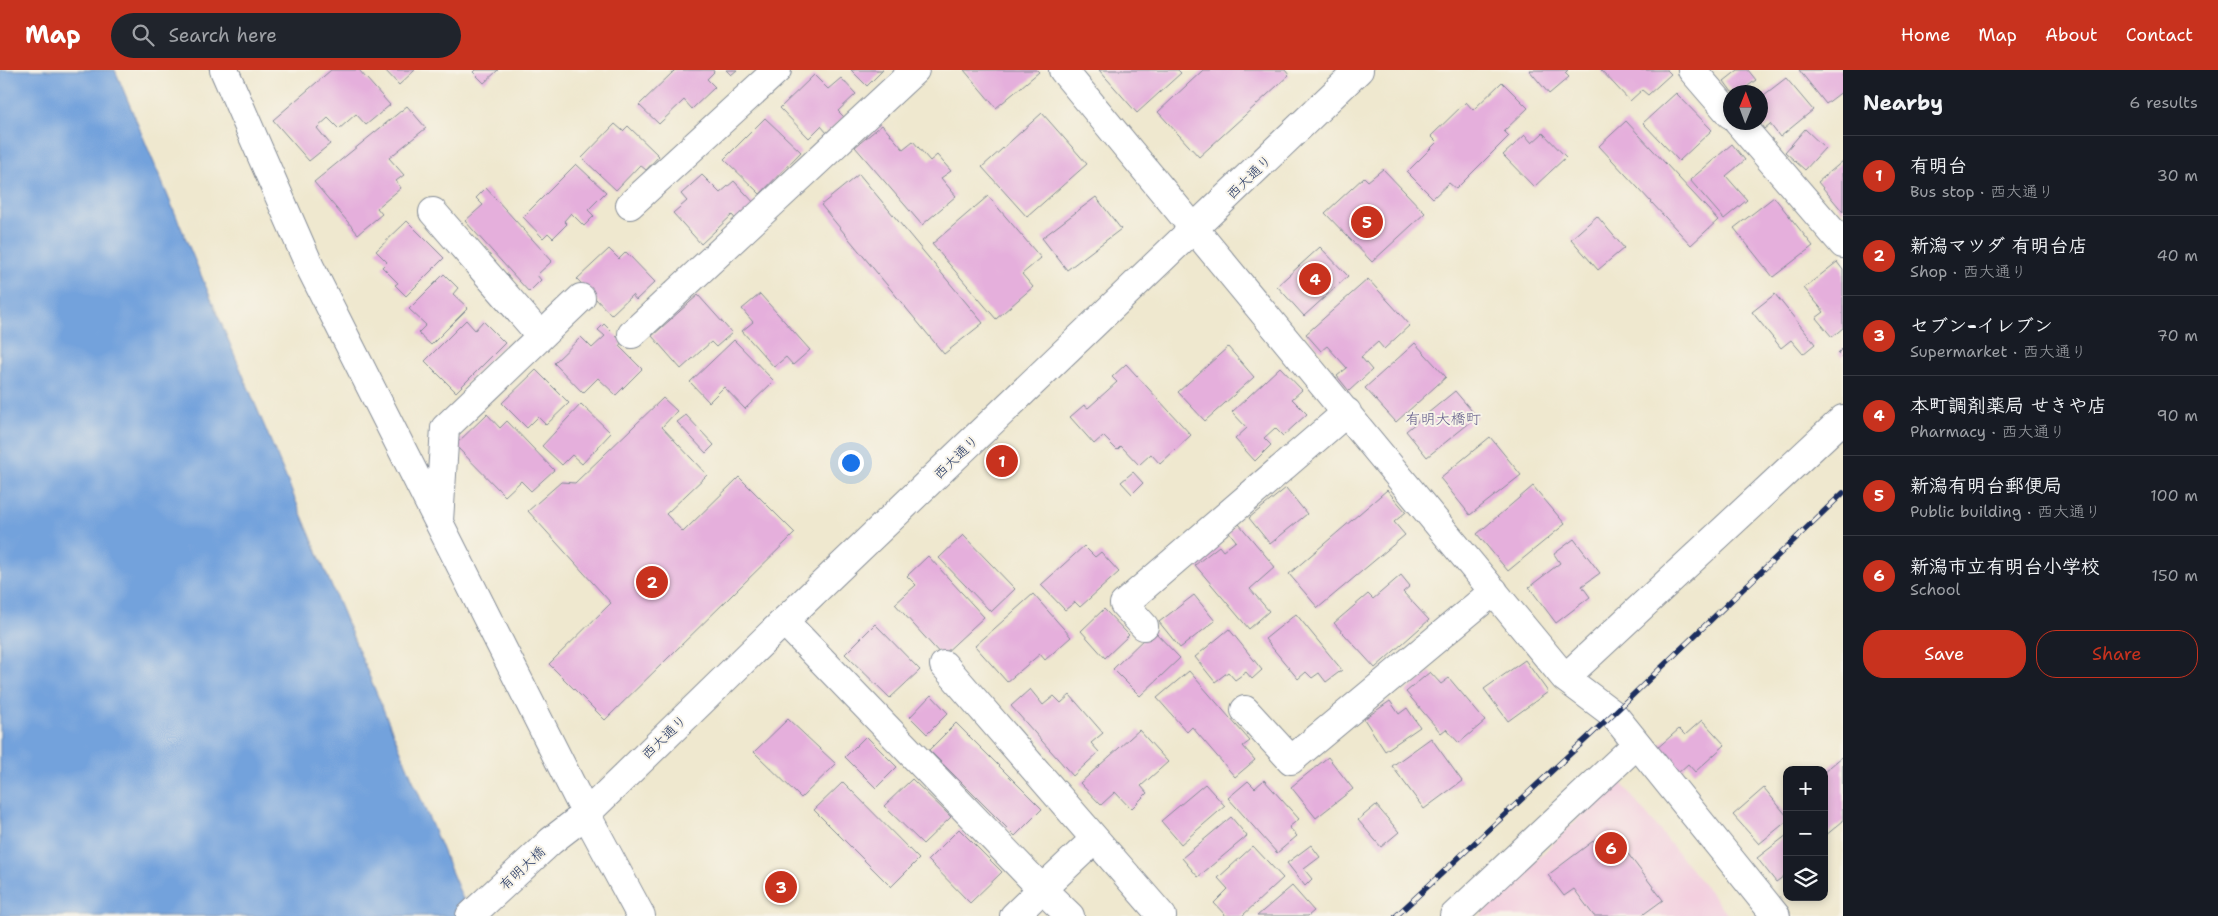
<!DOCTYPE html>
<meta charset="utf-8">
<style>
:root{--surface:#171b24;--page:#20242c;--text:#f1f3f6;--muted:#9ea1a6;--line:#363941;--accent:#c8321e}
body{margin:0;font-family:"Shantell Sans","Klee One",sans-serif;background:var(--page);color:var(--text)}
.controls{position:absolute;right:15px;bottom:15px;display:grid;overflow:hidden;border-radius:10px;box-shadow:0 2px 8px #0003}
.controls button{width:45px;height:45px;display:grid;place-items:center;padding:0;border:0;border-bottom:1px solid var(--line);background:var(--surface);color:var(--text);font:25px sans-serif}
.compass{position:absolute;left:1723px;top:15px;width:45px;height:45px;border-radius:50%;background:var(--surface);box-shadow:0 2px 8px #0003;rotate:1deg}
.you{position:absolute;left:850px;top:392px;width:18px;height:18px;margin:-12px;border:4px solid #fff;border-radius:50%;background:#1a73e8;box-shadow:0 0 0 8px #1a73e833}
.badge{display:grid;place-items:center;width:32px;height:32px;border-radius:50%;background:var(--accent);color:#fff;font-size:16px;font-weight:700}
.pin{position:absolute;translate:-50% -50%;border:2px solid #fff;box-shadow:0 1px 5px #0006}
.list{margin:0;padding:0;list-style:none}
h2{display:flex;justify-content:space-between;align-items:center;height:65px;margin:0;padding:0 20px;font-size:21px}
h2 small{font-size:16px;font-weight:400;color:var(--muted)}
.list li{display:grid;grid-template-columns:32px 1fr auto;gap:15px;align-items:center;box-sizing:border-box;height:80px;padding:0 20px;border-top:1px solid var(--line)}
.list b{display:block;font-size:19px;white-space:nowrap}
.list p{margin:0;font-size:16px;white-space:nowrap;color:var(--muted)}
.list em{font-size:16px;font-style:normal;color:var(--muted)}
.actions{display:flex;gap:10px;padding:15px 20px}
.actions a{flex:1;padding:11px 0;border:1px solid var(--accent);border-radius:20px;text-align:center;font-size:18px;color:var(--accent)}
.actions .main{background:var(--accent);color:#fff}
.icon{flex:none;width:28px;height:28px;fill:none;stroke:currentColor;stroke-width:2;stroke-linecap:round;stroke-linejoin:round}
.map{position:relative;flex:none;width:1843px;height:846px;overflow:hidden}
header{display:flex;align-items:center;gap:30px;box-sizing:border-box;height:70px;padding:0 25px;background:var(--accent);color:#fff}
header strong{font-size:24px}
nav{display:flex;gap:28px;margin-inline-start:auto;font-size:18px}
.search{width:350px;height:45px;background:var(--page);display:flex;align-items:center;gap:12px;box-sizing:border-box;padding:0 18px;border-radius:28px;color:var(--muted);font-size:19px}
main{display:flex}
aside{flex:1;background:var(--surface)}
.map>svg:first-child{display:block}
.built{fill:#f3cfdf}
.water{fill:#73a2dc;stroke:#47689d}
.building{fill:#e5afdc}
.lines{fill:none;stroke-linecap:round;stroke-linejoin:round}
.minor-casing{stroke:#858c96;stroke-width:30}
.tertiary-casing{stroke:#858c96;stroke-width:30}
.minor{stroke:#fff;stroke-width:28}
.tertiary{stroke:#fff;stroke-width:28}
.rail-casing{stroke:#1b2f5e;stroke-width:5.5}
.rail{stroke:#f7f3e8;stroke-width:4;stroke-dasharray:11;stroke-linecap:butt}
.labels{text-anchor:middle;dominant-baseline:central;stroke-width:4;stroke-linejoin:round;paint-order:stroke}
.street-label{font-size:14px;fill:#1b2f5e;stroke:#f7f3e8}
.neighbourhood-label{font-size:15px;fill:#625c8a;stroke:#f7f3e8}
</style>
<header>
<strong>Map</strong>
<div class="search"><svg class="icon" aria-label="search" viewBox="0 0 24 24"><circle cx="10" cy="10" r="6"/><path d="M15 15l6 6"/></svg>Search here</div>
<nav><a>Home</a><a>Map</a><a>About</a><a>Contact</a></nav>
</header>
<main>
<div class="map">
<svg width="1843" height="846" viewBox="0 0 1843 846">
<rect width="100%" height="100%" fill="#f7f3e8"/>
<filter id="ink" filterUnits="userSpaceOnUse"><feTurbulence type="fractalNoise" baseFrequency=".02" numOctaves="2"/><feDisplacementMap in="SourceGraphic" scale="10" xChannelSelector="R" yChannelSelector="G"/><feConvolveMatrix kernelMatrix="1 2 1 2 8 2 1 2 1" color-interpolation-filters="sRGB"/></filter>
<filter id="wash" filterUnits="userSpaceOnUse"><feTurbulence type="fractalNoise" baseFrequency=".0096" numOctaves="4" result="noise"/><feDisplacementMap in="SourceGraphic" scale="20" xChannelSelector="R" yChannelSelector="G"/><feGaussianBlur stdDeviation="1.12" result="paint"/><feColorMatrix in="noise" values="0 0 0 0 0 0 0 0 0 0 0 0 0 0 0 0 0 1.4 0 .05"/><feComposite in="paint" operator="in"/></filter>
<g filter="url(#wash)">
<rect width="100%" height="100%" fill="#efe8cf"/>
<path class="built" d="M1618 709 1729 846H1480Z"/>
<path class="water" d="M0 0H115L470 846H0Z"/>
<g id="blocks">
<path class="building" d="M331 0H359L390 35 366 55 356 44 339 59 328 48 317 58 330 74 309 91 273 50Z
M385 0H415L399 15Z
M475 0H498L484 13 473 2Z
M675 0H713L714 2 707 9 715 17 692 39 684 30 659 54 639 35Z
M726 0H737L731 5Z
M851 0H883L867 16Z
M964 0H1037L1039 2 996 38Z
M1099 0H1178L1181 3 1137 43Z
M1203 0H1285L1289 5 1199 87 1158 42Z
M1529 0H1568L1565 3 1569 7 1549 24Z
M1601 0H1667L1671 4 1648 25 1642 20 1630 31Z
M1738 0H1748L1756 10 1740 22H1732L1724 11Z
M1799 0H1843V21L1826 34Z
M814 5 828 19 841 8 856 24 838 41 844 47 827 63 821 56 809 68 780 38Z
M1786 8 1813 40 1780 67 1770 54 1764 59 1759 52 1760 28Z
M1502 12 1528 38 1504 61 1509 66 1456 119 1449 113 1433 128 1407 102 1437 72 1431 66 1466 32 1473 40Z
M1676 23 1712 60 1679 91 1643 53Z
M407 36 426 58 389 88 404 105 396 111 401 118 377 138 382 144 358 164 314 112Z
M1042 43 1087 94 1027 147 982 97Z
M765 48 801 82 760 124 724 89Z
M1626 51 1718 150 1691 175 1599 76Z
M615 54 623 61 628 56 659 86 646 100 640 95 616 120 582 88Z
M882 55 903 79 913 71 930 91 937 85 951 101 941 108 956 126 922 155 855 77Z
M1805 59 1825 78 1805 100 1785 82Z
M1543 63 1566 87 1534 117 1503 85 1525 65 1532 73Z
M1732 74 1745 90 1726 106 1747 130 1724 149 1690 110Z
M1843 91V142L1818 112Z
M576 94 606 122 588 140 594 146 584 156 571 143 564 151 567 154 553 168 548 163 543 168 523 147Z
M1383 99 1425 143 1372 192 1325 143 1364 107 1368 111Z
M859 104 983 253 944 284 821 135Z
M702 105 720 123 734 111 756 135 738 152 732 145 701 174 673 143 687 131 681 124Z
M486 118 552 191 537 205 541 210 529 222 465 151 483 135 476 128Z
M988 126 1041 188 1022 204 1033 217 996 249 932 174Z
M1096 127 1121 159 1067 200 1042 168Z
M1774 127 1813 176 1773 207 1734 158Z
M1597 146 1624 178 1598 200 1571 169Z
M407 151 444 188 406 226 395 215 398 213 382 197 387 192 376 181Z
M1320 177 1348 206 1304 246 1277 216Z
M609 179 619 189 626 182 655 212 636 230 632 225 611 245 577 209Z
M1837 192 1843 200V258L1832 267 1816 248 1824 242 1804 218Z
M444 204 458 218 453 224 468 238 431 275 418 263 426 255 409 239Z
M1368 209 1410 255 1384 279 1378 272 1361 287 1372 300 1349 321 1337 306 1347 298 1327 276 1321 281 1306 264Z
M760 224 810 280 793 295 786 287 774 297 742 261 753 252 742 239Z
M1775 224 1815 274 1803 284 1791 270 1781 278 1752 242Z
M698 225 732 263 716 277 711 272 681 299 652 266Z
M466 250 475 260 483 251 505 273 456 322 425 291Z
M604 254 622 272 619 276 642 299 616 325 598 308 583 323 554 293 581 267 592 278 605 266 598 260Z
M734 270 774 311 745 339 724 317 709 332 690 312Z
M1415 273 1446 307 1396 352 1365 318Z
M1228 277 1254 307 1205 351 1178 322Z
M1843 278V288L1838 283Z
M1126 294 1191 365 1160 394 1151 384 1139 395 1121 376 1117 380 1103 366 1094 374 1070 347 1084 335 1088 338 1117 312 1112 307Z
M1280 297 1302 320 1292 329 1307 344 1283 366 1275 358 1264 368 1271 375 1255 391 1235 369 1247 358 1232 342Z
M536 300 569 333 546 355 538 347 527 358 502 333Z
M1455 321 1477 347 1427 387 1406 361Z
M663 328 677 341 662 357 707 405 666 444 683 462 739 407 795 463 605 650 549 594 611 533 528 441 561 412 575 413Z
M581 334 611 363 582 394 572 385 562 395 542 376Z
M487 344 500 358 507 351 554 400 531 421 521 411 505 426 455 375Z
M686 345 714 375 706 383 677 352Z
M1490 367 1521 405 1470 445 1440 408Z
M1133 402 1143 413 1132 424 1121 412Z
M1533 416 1565 454 1508 501 1477 464Z
M1286 418 1307 444 1270 474 1249 448Z
M1387 420 1406 442 1394 452 1405 465 1318 538 1289 504Z
M1239 454 1275 497 1250 519 1269 541 1249 559 1195 495 1219 476 1223 481 1236 471 1229 462Z
M963 465 1015 519 991 542 939 488Z
M1574 469 1600 503 1582 516 1590 527 1556 553 1529 517 1560 493 1554 484Z
M1084 476 1095 487 1101 482 1119 502 1080 537 1075 532 1065 540 1041 515Z
M928 486 984 547 942 586 895 534 916 515 907 506Z
M1401 505 1410 516 1403 522 1429 550 1375 598 1334 553 1368 524 1373 529Z
M1033 524 1071 567 1045 590 1040 584 1007 612 975 576Z
M1194 525 1215 551 1180 578 1159 552Z
M1104 539 1129 565 1105 588 1081 561Z
M1296 544 1342 600 1326 612 1319 603 1312 608 1306 602 1298 609 1265 569Z
M875 554 920 600 890 628 845 584Z
M1229 559 1262 600 1252 609 1246 602 1235 610 1228 602 1215 612 1195 587Z
M1153 560 1180 588 1140 626 1113 599Z
M1525 590 1548 622 1508 651 1484 619Z
M1189 601 1250 671 1243 676 1255 690 1235 707 1192 657 1187 662 1157 628Z
M1430 602 1441 614 1449 608 1485 651 1459 673 1446 659 1441 663 1406 622Z
M1030 619 1043 635 1054 626 1061 633 1070 625 1103 663 1091 673 1099 682 1073 706 1011 636Z
M931 625 948 643 927 664 910 647Z
M1390 631 1399 644 1407 638 1420 657 1385 681 1364 649Z
M788 649 836 694 801 728 754 682Z
M1702 650 1725 675 1695 702 1688 694 1677 704 1655 680 1679 659 1685 665Z
M956 653 1042 739 1015 766 929 680Z
M1139 660 1168 692 1141 716 1147 723 1131 739 1115 722 1101 735 1080 713Z
M866 666 897 697 876 718 845 687Z
M1431 668 1462 711 1424 739 1392 696Z
M1843 686V751L1825 766 1824 702Z
M1328 687 1353 719 1316 748 1291 717Z
M912 709 951 747 923 774 884 736Z
M1264 710 1299 749 1289 757 1297 766 1277 783 1228 728 1248 711 1255 718Z
M843 712 919 789 891 817 814 740Z
M1205 714 1225 736 1181 774 1161 751Z
M1764 718 1787 746V751L1759 774 1733 745Z
M1376 735 1399 762 1381 777 1358 750Z
M1231 747 1247 766 1198 807 1182 788Z
M959 759 1002 802 970 833 928 790Z
M1609 759 1663 830 1641 846H1594L1574 819 1564 826 1548 805Z
M1787 765V804L1776 812 1757 788Z
M1311 775 1320 787 1304 799 1312 809 1305 816 1287 793Z
M1253 776 1283 808 1242 846H1226L1214 833 1228 819 1218 808Z
M1292 816 1314 841 1308 846H1257Z"/>
</g>
</g>
<g filter="url(#ink)">
<use href="#blocks" fill-opacity="0" stroke="#858c96" stroke-width="1"/>
<g class="lines">
<g class="minor-casing">
<path id="minor" d="M224 0 310 197 586 744
M1063 0 1565 608 1613 644 1776 846
M1692 0 1730 44
M1738 52 1843 174
M630 135 777 0
M433 142 541 266
M632 264 915 0
M439 451 445 358 581 228
M784 551 1042 819 1014 846
M1144 556 1124 534 1347 342
M944 595 1162 846
M1565 608 1843 349
M1245 640 1291 690 1494 521
M1070 846 1042 819 1095 769
M1454 846 1637 674"/>
</g>
<g class="tertiary-casing">
<path id="tertiary" d="M586 744 641 846
M470 846 551 771 586 744 784 551 1359 0"/>
</g>
<use href="#minor" class="minor"/>
<use href="#tertiary" class="tertiary"/>
<g class="rail-casing">
<path id="rail" d="M1396 846 1613 644 1843 423"/>
</g>
<use href="#rail" class="rail"/>
</g>
</g>
<g class="labels">
<g class="street-label">
<text transform="translate(1249 107) rotate(-44)">西大通り</text>
<text transform="translate(956 387) rotate(-44)">西大通り</text>
<text transform="translate(664 667) rotate(-44)">西大通り</text>
<text transform="translate(522 798) rotate(-43)">有明大橋</text>
</g>
<g class="neighbourhood-label">
<text x="1443" y="349">有明大橋町</text>
</g>
</g>
</svg>
<div class="controls">
<button>+</button>
<button>−</button>
<button><svg class="icon" aria-label="layers" viewBox="0 0 24 24"><path d="M12 4l9 5-9 5-9-5zM3 14l9 5 9-5"/></svg></button>
</div>
<svg class="compass" viewBox="-18 -18 36 36"><path d="M0-13l5 13h-10z" fill="#e53935"/><path d="M0 13l5-13h-10z" fill="#9ea1a6"/></svg>
<div class="you"></div>
<div class="pin badge" style="left:1002px;top:391px">1</div>
<div class="pin badge" style="left:652px;top:512px">2</div>
<div class="pin badge" style="left:781px;top:817px">3</div>
<div class="pin badge" style="left:1315px;top:209px">4</div>
<div class="pin badge" style="left:1367px;top:152px">5</div>
<div class="pin badge" style="left:1611px;top:778px">6</div>
</div>
<aside>
<h2>Nearby<small>6 results</small></h2>
<ul class="list">
<li><span class="badge">1</span><div><b>有明台</b><p>Bus stop · 西大通り</p></div><em>30 m</em></li>
<li><span class="badge">2</span><div><b>新潟マツダ 有明台店</b><p>Shop · 西大通り</p></div><em>40 m</em></li>
<li><span class="badge">3</span><div><b>セブン-イレブン</b><p>Supermarket · 西大通り</p></div><em>70 m</em></li>
<li><span class="badge">4</span><div><b>本町調剤薬局 せきや店</b><p>Pharmacy · 西大通り</p></div><em>90 m</em></li>
<li><span class="badge">5</span><div><b>新潟有明台郵便局</b><p>Public building · 西大通り</p></div><em>100 m</em></li>
<li><span class="badge">6</span><div><b>新潟市立有明台小学校</b><p>School</p></div><em>150 m</em></li>
</ul>
<div class="actions"><a class="main">Save</a><a>Share</a></div>
</aside>
</main>
